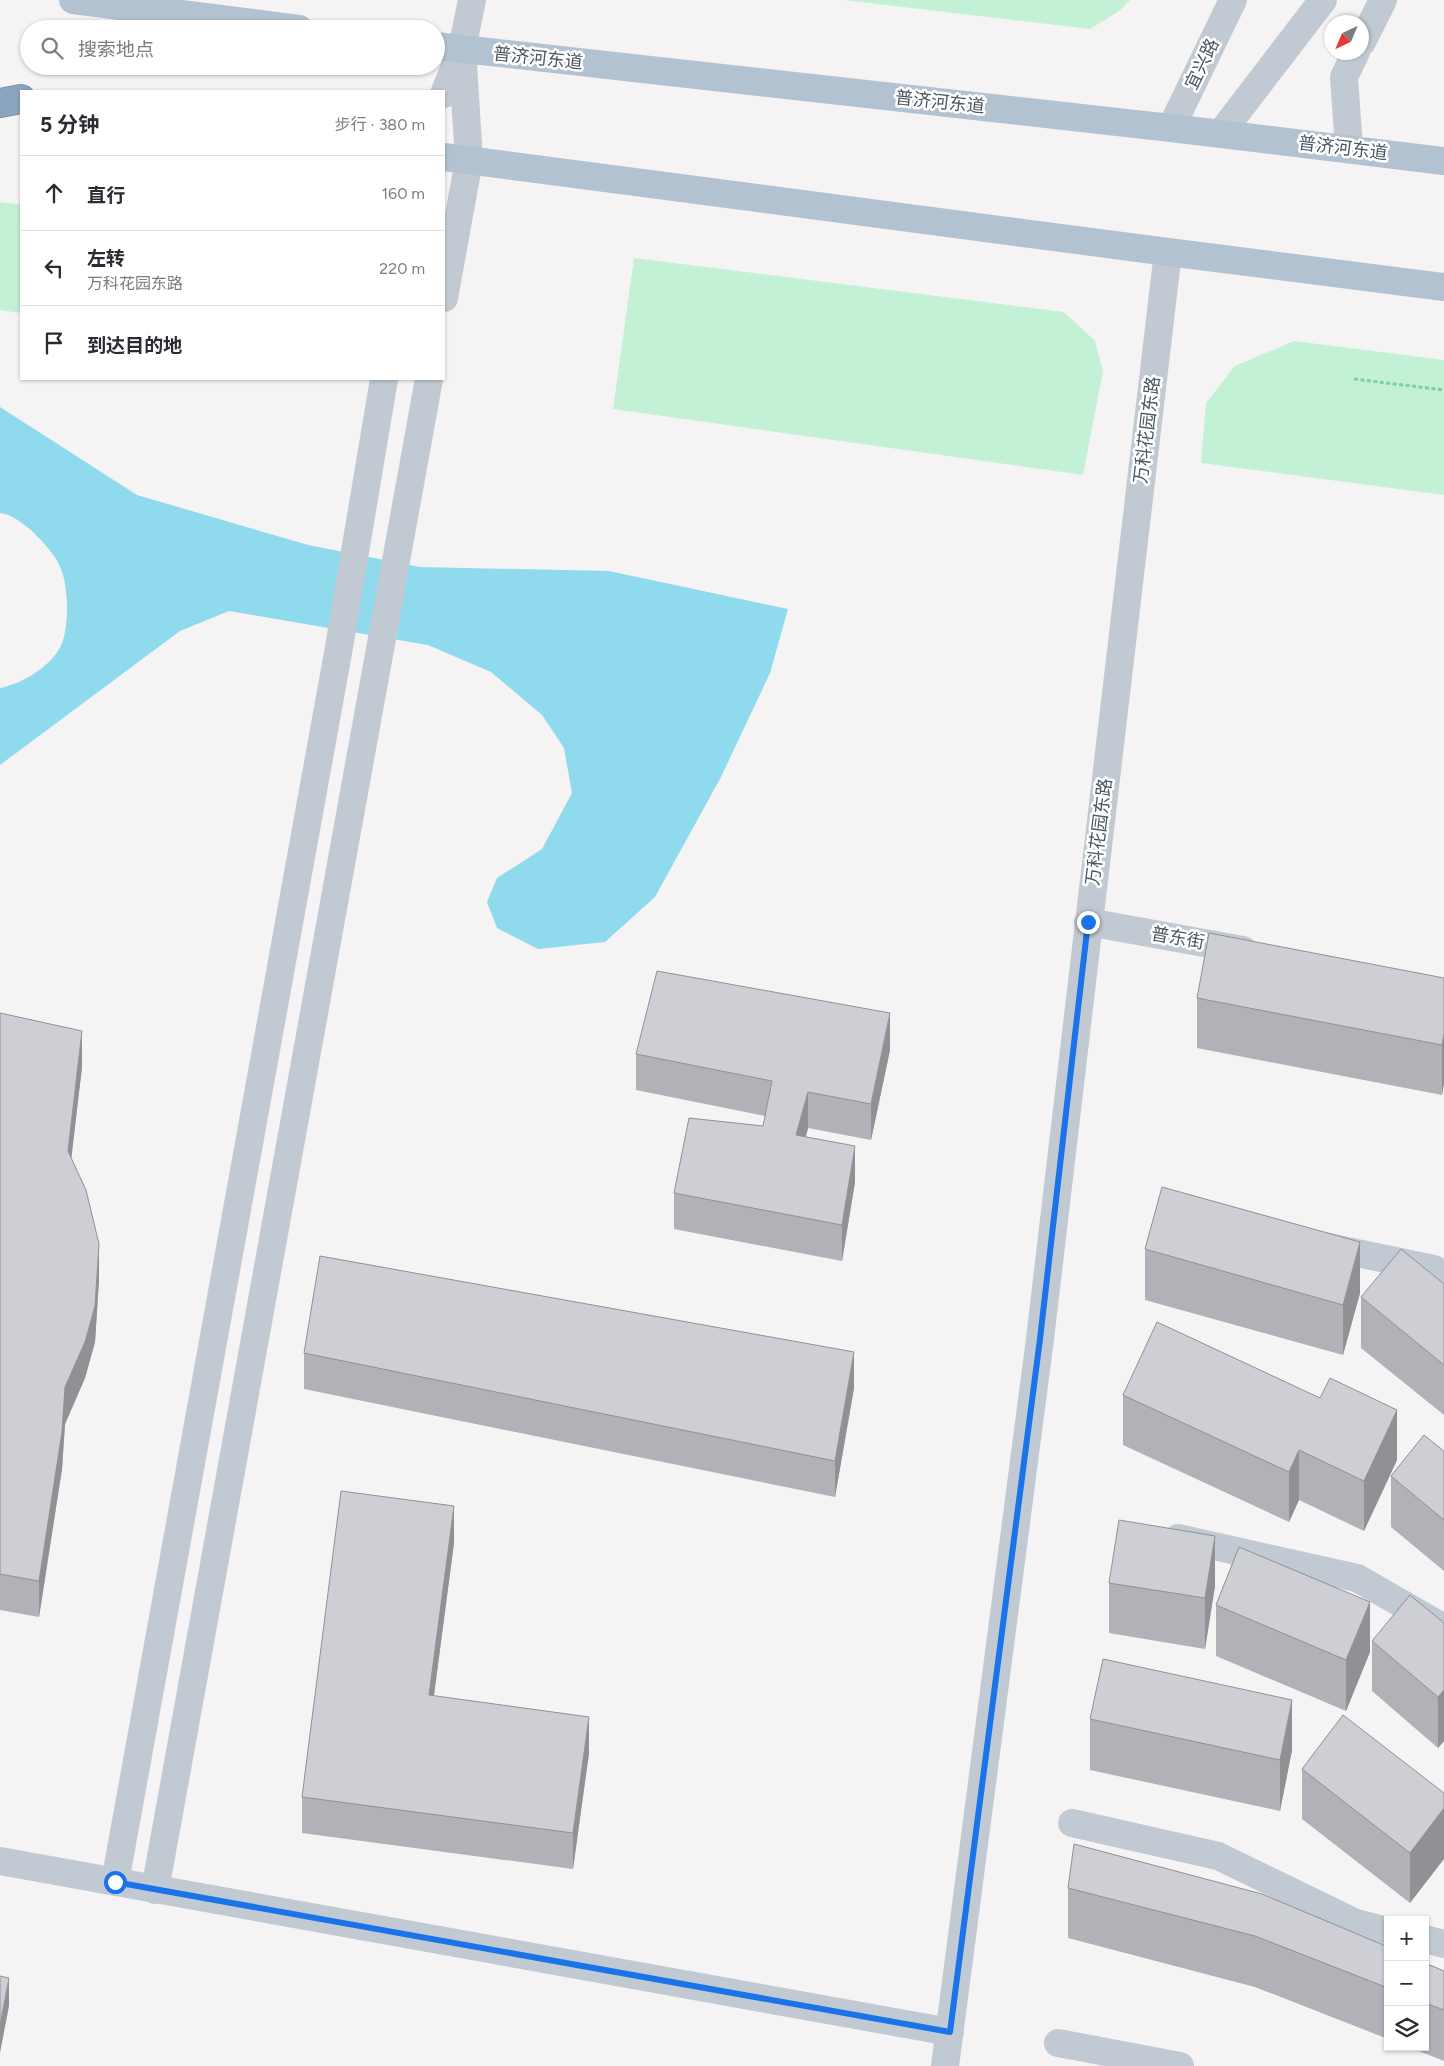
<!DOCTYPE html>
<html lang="zh">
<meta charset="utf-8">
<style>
:root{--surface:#fff;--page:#f7f7f7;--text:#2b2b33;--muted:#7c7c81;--line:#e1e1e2}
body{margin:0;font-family:Figtree,"Noto Sans SC",sans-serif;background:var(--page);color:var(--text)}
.controls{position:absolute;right:15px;bottom:15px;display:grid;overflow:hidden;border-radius:0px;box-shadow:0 1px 4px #0004}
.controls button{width:45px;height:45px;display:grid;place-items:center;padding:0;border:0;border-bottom:1px solid var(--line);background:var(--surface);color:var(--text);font:25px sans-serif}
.compass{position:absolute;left:1324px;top:15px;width:45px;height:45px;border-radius:50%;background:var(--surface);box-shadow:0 1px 4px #0004;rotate:224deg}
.stop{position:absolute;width:15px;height:15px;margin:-11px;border:4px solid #1a73e8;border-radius:50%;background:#fff}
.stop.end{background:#1a73e8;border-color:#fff;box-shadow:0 1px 5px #0008}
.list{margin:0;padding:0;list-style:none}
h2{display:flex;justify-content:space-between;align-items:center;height:65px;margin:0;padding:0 20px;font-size:21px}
h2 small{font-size:16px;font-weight:400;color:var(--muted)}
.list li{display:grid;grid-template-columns:32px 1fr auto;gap:15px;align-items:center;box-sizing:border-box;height:75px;padding:0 20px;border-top:1px solid var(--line)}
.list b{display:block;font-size:19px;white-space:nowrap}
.list p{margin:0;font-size:16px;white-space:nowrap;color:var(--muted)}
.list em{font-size:16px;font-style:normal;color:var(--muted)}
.icon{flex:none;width:28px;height:28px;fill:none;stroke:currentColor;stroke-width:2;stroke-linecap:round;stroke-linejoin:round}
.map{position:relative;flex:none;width:1444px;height:2066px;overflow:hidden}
.search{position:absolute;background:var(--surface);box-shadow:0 1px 4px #0004;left:20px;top:20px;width:425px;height:55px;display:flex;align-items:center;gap:12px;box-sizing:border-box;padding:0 18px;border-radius:28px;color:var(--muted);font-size:19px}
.panel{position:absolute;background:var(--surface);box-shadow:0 1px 4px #0004;left:20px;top:90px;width:425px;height:290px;border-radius:0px}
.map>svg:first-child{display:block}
.green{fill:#c3f1d5}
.water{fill:#90daee}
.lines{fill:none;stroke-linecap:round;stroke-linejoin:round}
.highway-casing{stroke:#7690ad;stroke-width:30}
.path{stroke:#7ad0a6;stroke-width:3;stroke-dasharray:4 2.5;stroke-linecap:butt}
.minor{stroke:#c1cad2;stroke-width:28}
.major{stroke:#b3c2d1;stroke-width:28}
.highway{stroke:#8ba5c1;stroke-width:28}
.wall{fill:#b0b2b7}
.shaded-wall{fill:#909195}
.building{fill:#cdcfd5;stroke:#909195}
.route{stroke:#1a73e8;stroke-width:6}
.labels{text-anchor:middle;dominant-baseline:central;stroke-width:5;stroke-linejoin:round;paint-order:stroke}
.street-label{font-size:18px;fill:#4a5661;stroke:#fff}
</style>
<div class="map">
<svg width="1444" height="2066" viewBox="0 0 1444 2066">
<rect width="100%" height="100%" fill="#f5f3f3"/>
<path class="green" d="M843 0H1130L1119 11 1090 29Z
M0 202 21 205V313L0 310Z
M634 258 1064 312 1095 341 1103 371 1083 475 613 409Z
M1294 341 1444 360V495L1201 463 1206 403 1235 366Z"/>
<path class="water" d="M0 407 137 495 308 545 420 567 609 571 788 609 770 673 721 777 655 897 605 942 538 949 497 928 487 902 497 878 542 849 572 793 564 748 542 715 491 672 428 645 229 611 180 631 0 765V688C22 684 54 665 62 643 69 624 68 593 63 575 58 557 45 544 32 531 24 524 11 514 0 513Z"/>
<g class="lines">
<g class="highway-casing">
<path id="highway" d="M0 103 21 99"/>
</g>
<path class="path" d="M1354 379 1444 390"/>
<path class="minor" d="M1362 42 1383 0
M444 94 462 49 472 0
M1171 128 1233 0
M1221 133 1323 0
M1349 148 1344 77 1356 52
M444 298 469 160 462 49
M1088 922 1243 950
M1323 1246 1434 1269 1444 1277
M1178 1538 1357 1578 1444 1628
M1072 1823 1218 1856 1356 1923 1388 1931
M0 1861 950 2032
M115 1882 338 653 384 379
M155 1890 429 379
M1425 1939 1444 1944
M1058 2043 1180 2066
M945 2066 1040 1339 1168 252"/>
<path class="major" d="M73 0 299 29
M436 46 1171 128 1444 161
M444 157 1168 252 1444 287"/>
<use href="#highway" class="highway"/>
</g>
<path class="wall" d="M1444 978V1083L1442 1095 1197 1048V998Z
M0 1013 82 1067 71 1158 99 1280 95 1342 85 1378 65 1424 62 1469 39 1617 0 1610Z
M890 1050 871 1140 808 1128 806 1137 855 1182 842 1261 674 1229V1193L763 1126 765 1116 636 1090V1054Z
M1145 1249 1360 1293 1343 1355 1145 1300Z
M1444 1284V1415L1361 1348V1297Z
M304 1353 854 1388 835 1497 304 1389Z
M1123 1395 1397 1460 1364 1531 1299 1500 1289 1522 1123 1445Z
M1444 1451V1571L1391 1527V1476Z
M454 1543 434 1696 589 1753 573 1869 302 1833V1797Z
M1109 1583 1215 1586 1205 1649 1109 1633Z
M1216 1605 1370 1652 1346 1711 1216 1656Z
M1444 1623V1741L1438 1748 1372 1691V1641Z
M1090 1719 1292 1750 1280 1811 1090 1770Z
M1302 1769 1444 1793 1410 1903 1302 1819Z
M1068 1888 1388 1947V2039L1255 1987 1068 1938Z
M1425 1963 1444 1971V2061L1409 2047H1425Z"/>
<path class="shaded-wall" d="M890 1013V1050L871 1140V1104Z
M82 1031V1067L68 1187V1151Z
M1444 1033V1083L1442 1095V1045Z
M808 1092V1128L796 1171V1135Z
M855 1146V1182L842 1261V1225Z
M1360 1242V1293L1343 1355V1305Z
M99 1244V1280L95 1342 85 1378 65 1424 62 1469 39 1617V1581L65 1387Z
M854 1352V1388L835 1497V1461Z
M1397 1410V1460L1364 1531V1481Z
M1299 1450V1500L1289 1522V1472Z
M454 1506V1543L429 1732V1695Z
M1215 1536V1586L1205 1649V1598Z
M1370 1602V1652L1346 1711V1660Z
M1444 1690V1741L1438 1748V1697Z
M1292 1700V1750L1280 1811V1760Z
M589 1717V1753L573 1869V1833Z
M1444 1808V1859L1410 1903V1853Z
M9 1978V2006L0 2053V2025Z"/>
<path class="building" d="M1209 933 1444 978V1033L1442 1045 1197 998Z
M657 971 890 1013 871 1104 808 1092 796 1135 855 1146 842 1225 674 1193 689 1118 763 1126 772 1081 636 1054Z
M0 1013 82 1031 68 1151 86 1190 99 1244 95 1306 85 1342 65 1387 62 1432 39 1581 0 1574Z
M1162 1187 1360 1242 1343 1305 1145 1249Z
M1401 1249 1444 1284V1365L1361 1297Z
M320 1256 854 1352 835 1461 304 1353Z
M1157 1322 1320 1398 1330 1378 1397 1410 1364 1481 1299 1450 1289 1472 1123 1395Z
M1424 1435 1444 1451V1520L1391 1476Z
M341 1491 454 1506 429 1695 589 1717 573 1833 302 1797Z
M1119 1520 1215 1536 1205 1598 1109 1583Z
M1239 1547 1370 1602 1346 1660 1216 1605Z
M1410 1595 1444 1623V1690L1438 1697 1372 1641Z
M1103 1659 1292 1700 1280 1760 1090 1719Z
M1343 1715 1444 1793V1808L1410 1853 1302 1769Z
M1074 1844 1262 1894 1388 1947V1988L1255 1936 1068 1888Z
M1425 1963 1444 1971V2010L1425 2003Z
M0 1976 9 1978 0 2025Z"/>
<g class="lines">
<path class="route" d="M115 1882 950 2032 1040 1339 1088 922"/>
</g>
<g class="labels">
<g class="street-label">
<text transform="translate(538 58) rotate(6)">普济河东道</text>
<text transform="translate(1202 64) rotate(-64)">宜兴路</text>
<text transform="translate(940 102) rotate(6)">普济河东道</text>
<text transform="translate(1343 148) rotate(7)">普济河东道</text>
<text transform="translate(1147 430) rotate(-83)">万科花园东路</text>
<text transform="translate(1099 832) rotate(-83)">万科花园东路</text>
<text transform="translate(1178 938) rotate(10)">普东街</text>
</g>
</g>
</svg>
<div class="controls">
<button>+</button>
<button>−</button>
<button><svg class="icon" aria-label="layers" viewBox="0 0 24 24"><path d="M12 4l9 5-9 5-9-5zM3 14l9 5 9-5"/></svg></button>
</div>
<svg class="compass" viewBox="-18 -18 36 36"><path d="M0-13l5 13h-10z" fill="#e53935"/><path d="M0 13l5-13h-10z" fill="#7c7c81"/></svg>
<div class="stop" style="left:115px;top:1882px"></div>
<div class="stop end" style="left:1088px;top:922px"></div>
<div class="search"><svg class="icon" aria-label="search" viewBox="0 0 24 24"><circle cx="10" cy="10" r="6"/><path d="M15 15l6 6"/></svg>搜索地点</div>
<section class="panel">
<h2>5 分钟<small>步行 · 380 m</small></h2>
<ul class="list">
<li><svg class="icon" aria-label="ahead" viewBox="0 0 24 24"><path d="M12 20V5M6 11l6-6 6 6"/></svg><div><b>直行</b></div><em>160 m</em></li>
<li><svg class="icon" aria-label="left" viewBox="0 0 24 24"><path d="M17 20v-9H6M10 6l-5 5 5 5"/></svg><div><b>左转</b><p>万科花园东路</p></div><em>220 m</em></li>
<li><svg class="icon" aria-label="arrive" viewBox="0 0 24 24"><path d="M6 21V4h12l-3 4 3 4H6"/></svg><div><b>到达目的地</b></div></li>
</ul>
</section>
</div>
